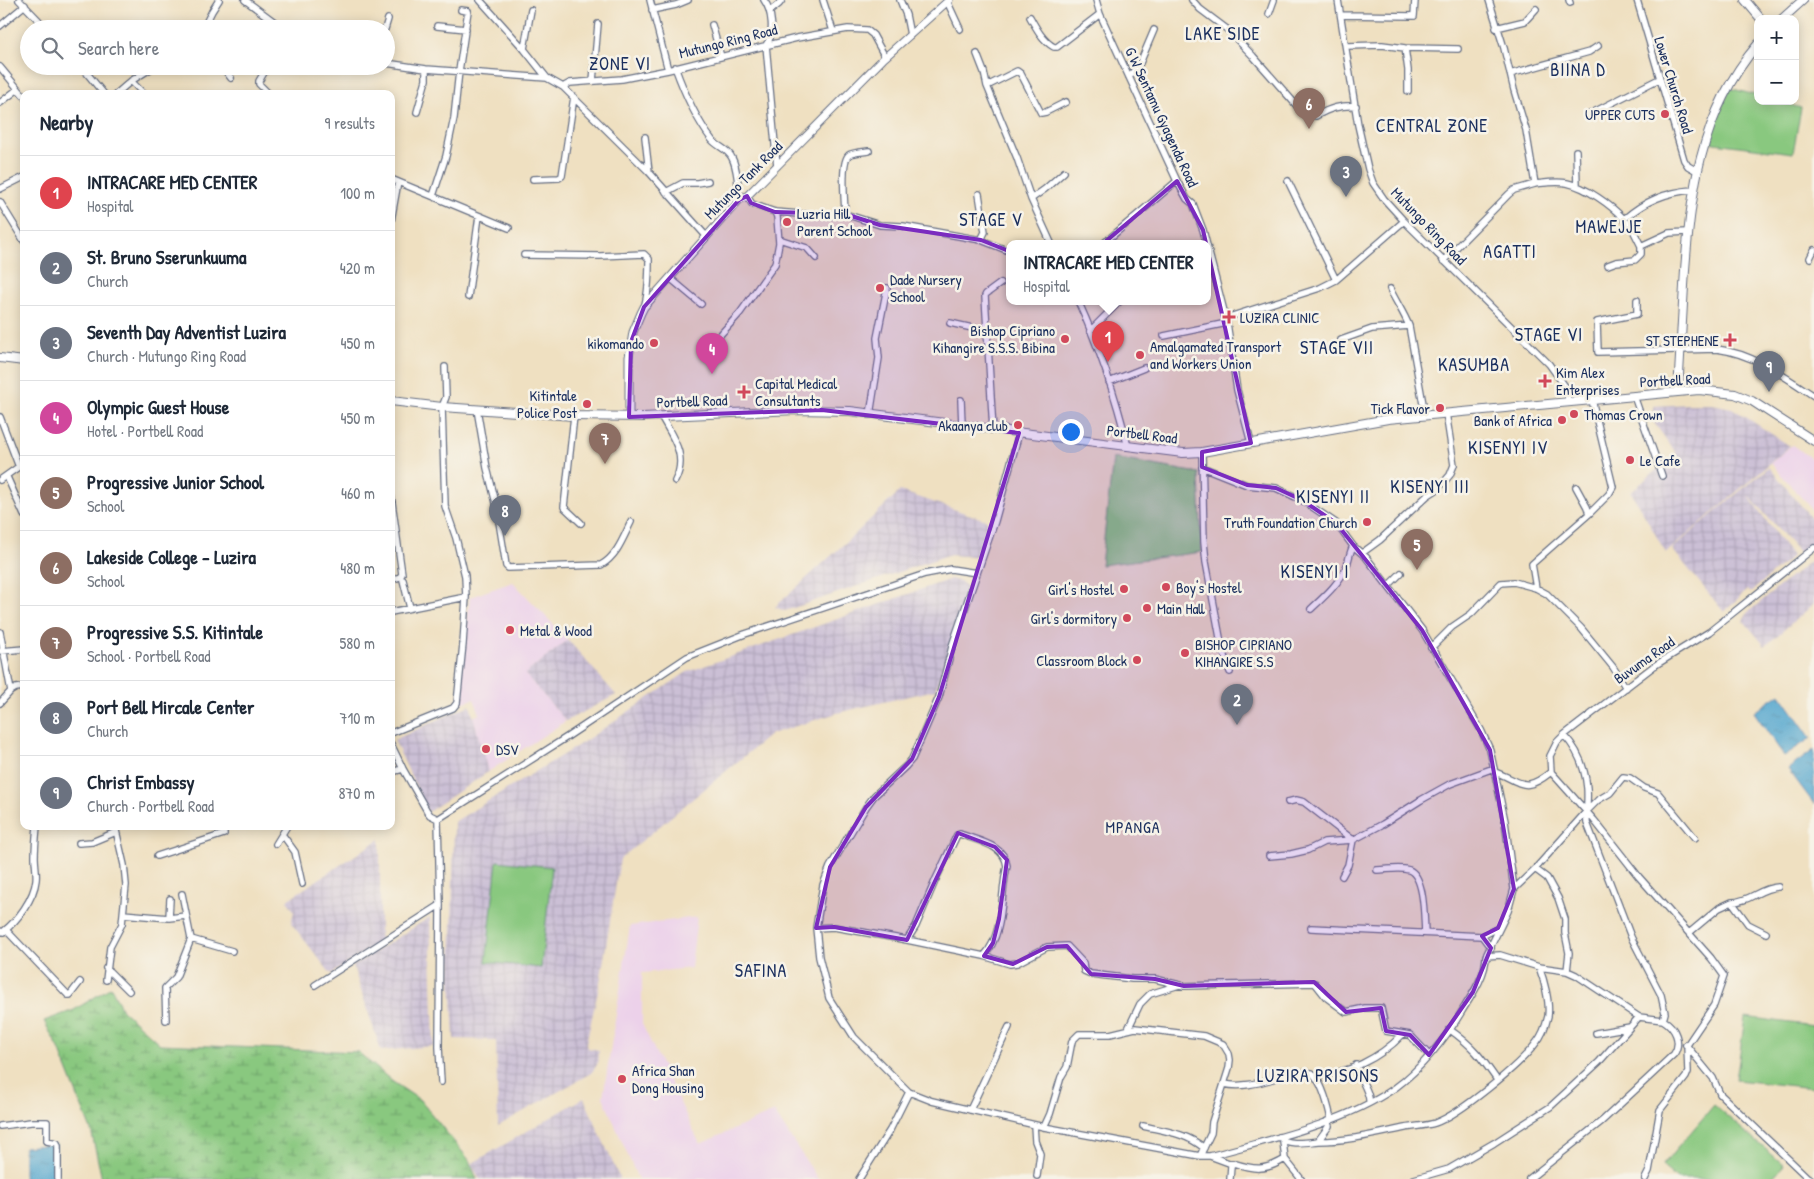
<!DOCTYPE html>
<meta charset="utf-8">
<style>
:root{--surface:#fff;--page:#f2f2f3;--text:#1f2937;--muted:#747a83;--line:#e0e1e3;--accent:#d1495b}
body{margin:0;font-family:"Patrick Hand",sans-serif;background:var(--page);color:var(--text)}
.controls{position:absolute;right:15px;top:15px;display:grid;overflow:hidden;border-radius:10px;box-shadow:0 2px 12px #0003}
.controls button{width:45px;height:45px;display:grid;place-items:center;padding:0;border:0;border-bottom:1px solid var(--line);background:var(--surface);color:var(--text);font:25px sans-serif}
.you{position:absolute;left:1070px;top:431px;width:18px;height:18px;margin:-12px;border:4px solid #fff;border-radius:50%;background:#1a73e8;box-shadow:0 0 0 8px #1a73e833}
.badge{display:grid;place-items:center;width:32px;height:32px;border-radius:50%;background:var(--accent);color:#fff;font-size:16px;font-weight:700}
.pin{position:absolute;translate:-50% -41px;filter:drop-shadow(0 1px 2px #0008)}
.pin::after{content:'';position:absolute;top:26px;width:18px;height:15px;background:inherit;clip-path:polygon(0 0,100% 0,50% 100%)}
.popup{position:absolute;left:1006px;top:240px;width:205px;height:65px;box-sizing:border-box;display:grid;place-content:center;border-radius:10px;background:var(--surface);filter:drop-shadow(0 1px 4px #0005);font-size:16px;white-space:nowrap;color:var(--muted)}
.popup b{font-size:19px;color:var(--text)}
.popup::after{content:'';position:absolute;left:50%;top:100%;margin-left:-10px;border:10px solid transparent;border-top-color:var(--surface)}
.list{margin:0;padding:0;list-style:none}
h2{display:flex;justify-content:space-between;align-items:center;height:65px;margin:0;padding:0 20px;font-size:21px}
h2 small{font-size:16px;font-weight:400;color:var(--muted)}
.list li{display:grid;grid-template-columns:32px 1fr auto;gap:15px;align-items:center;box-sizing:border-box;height:75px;padding:0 20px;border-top:1px solid var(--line)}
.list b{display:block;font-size:19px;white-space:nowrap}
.list p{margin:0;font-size:16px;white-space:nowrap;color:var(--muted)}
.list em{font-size:16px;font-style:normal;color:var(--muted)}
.icon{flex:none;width:28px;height:28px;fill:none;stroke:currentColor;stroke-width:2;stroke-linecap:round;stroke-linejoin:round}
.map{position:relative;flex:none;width:1814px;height:1179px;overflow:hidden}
.search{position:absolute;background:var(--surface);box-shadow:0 2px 12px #0003;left:20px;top:20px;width:375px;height:55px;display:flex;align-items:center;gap:12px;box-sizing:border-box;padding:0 18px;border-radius:28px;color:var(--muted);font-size:19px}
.panel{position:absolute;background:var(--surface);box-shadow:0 2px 12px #0003;left:20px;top:90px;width:375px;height:740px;border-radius:10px}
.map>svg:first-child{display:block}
.built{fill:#ecd1ea}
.industrial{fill:url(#industrial-grid)}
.wetland{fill:url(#wetland-marsh);stroke:#527c6e}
.pitch{fill:#89c87f;stroke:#527c6e}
.water{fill:url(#water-ripples);stroke:#376a96}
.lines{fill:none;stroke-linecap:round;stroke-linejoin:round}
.minor-casing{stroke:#656d81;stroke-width:8}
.tertiary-casing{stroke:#656d81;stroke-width:9}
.secondary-casing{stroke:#656d81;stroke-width:10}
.minor{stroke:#fff;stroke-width:5.5}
.tertiary{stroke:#fff;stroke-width:7}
.secondary{stroke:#fff;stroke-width:8}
.marked{fill:#7b2cbf;fill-opacity:0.2;stroke:#7b2cbf;stroke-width:4;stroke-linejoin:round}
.poi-dot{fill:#d1495b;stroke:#f7f3e8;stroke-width:2}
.labels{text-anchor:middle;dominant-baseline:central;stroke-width:5;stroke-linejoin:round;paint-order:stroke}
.street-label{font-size:15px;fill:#1b2f5e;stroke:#f7f3e8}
.poi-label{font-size:15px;fill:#1b2f5e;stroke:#f7f3e8;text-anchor:start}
.neighbourhood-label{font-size:16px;letter-spacing:1px;fill:#1b2f5e;stroke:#f7f3e8}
.quarter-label{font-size:18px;letter-spacing:1px;fill:#1b2f5e;stroke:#f7f3e8}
</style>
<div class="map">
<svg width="1814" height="1179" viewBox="0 0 1814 1179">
<defs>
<pattern id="industrial-grid" width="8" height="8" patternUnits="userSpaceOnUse" patternTransform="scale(1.25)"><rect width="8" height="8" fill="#cbbfd5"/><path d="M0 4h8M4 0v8" fill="none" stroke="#aea4b9"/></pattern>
<pattern id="wetland-marsh" width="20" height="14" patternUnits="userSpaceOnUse" patternTransform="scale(1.25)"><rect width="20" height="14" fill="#89c87f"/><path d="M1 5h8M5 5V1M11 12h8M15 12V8" fill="none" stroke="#6fa36b"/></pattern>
<pattern id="water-ripples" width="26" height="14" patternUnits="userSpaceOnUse" patternTransform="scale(1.25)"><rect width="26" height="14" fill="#53a6ce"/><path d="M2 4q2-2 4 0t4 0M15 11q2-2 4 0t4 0" fill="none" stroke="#48a"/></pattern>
</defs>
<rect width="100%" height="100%" fill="#f7f3e8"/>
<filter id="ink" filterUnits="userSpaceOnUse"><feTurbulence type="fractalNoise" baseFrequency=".02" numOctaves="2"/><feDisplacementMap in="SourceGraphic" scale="10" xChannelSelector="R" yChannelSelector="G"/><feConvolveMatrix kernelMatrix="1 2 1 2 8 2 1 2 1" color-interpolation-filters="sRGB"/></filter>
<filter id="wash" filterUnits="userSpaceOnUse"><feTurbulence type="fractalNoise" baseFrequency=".0096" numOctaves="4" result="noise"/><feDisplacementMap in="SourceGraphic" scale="20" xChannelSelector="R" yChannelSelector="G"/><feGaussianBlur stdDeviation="1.12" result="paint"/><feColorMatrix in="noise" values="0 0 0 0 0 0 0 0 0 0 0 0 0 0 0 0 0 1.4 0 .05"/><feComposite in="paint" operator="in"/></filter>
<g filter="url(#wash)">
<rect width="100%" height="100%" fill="#efe0c1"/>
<path class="built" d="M1792 445 1814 460V512L1771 463Z
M513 582 568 640 525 674 566 721 488 772 473 717 480 714 474 699 458 704 470 597Z
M697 917 691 968 642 973V1024L700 1144 774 1112 818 1179H638L603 1097 630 926Z"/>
<path class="industrial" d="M1689 404H1712L1732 408 1790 446 1666 553 1631 492 1676 453 1652 420 1654 406Z
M1769 467 1814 521V544L1801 554 1747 494 1792 556 1750 593 1747 590 1724 612 1672 549 1716 511Z
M900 491 989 521 979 557 948 555 785 611 775 607 854 535Z
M1814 558V604L1765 646 1743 620 1747 613Z
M951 579 961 582 969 588 935 690 837 713 771 734 620 859 600 983 586 1043 587 1048 599 1050 597 1065 591 1073 498 1126 496 1040 454 1039 451 980 454 822 582 743 687 672Z
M568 640 616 695 566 721 525 674Z
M470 705 488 772 428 812 394 740Z
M380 839V941L331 974 291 923 294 911 287 900Z
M430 917 434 1046 381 1051 353 966Z
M584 1098 620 1179H480L471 1164Z"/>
<path class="wetland" d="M111 987 122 1010 160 1044 358 1052 393 1082 420 1100 469 1160 477 1179H102L91 1130 59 1049 44 1021 74 1010Z"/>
<path class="pitch" d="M1730 88 1758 96V101H1777L1801 108 1793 153 1707 142Z
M1113 458 1199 473 1202 552 1101 565Z
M497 861 552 867 541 968 486 962Z
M1745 1017 1814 1026V1088L1736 1080Z
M1714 1105 1784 1165 1771 1179H1677L1662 1166Z"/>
<path class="water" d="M1780 694 1811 738 1784 756 1754 712Z
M1814 750V804L1788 769Z
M56 1144 57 1179H24V1147Z"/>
</g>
<g filter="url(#ink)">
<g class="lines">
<g class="minor-casing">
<path id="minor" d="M19 0 47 29
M245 0 284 29
M480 0 524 49 547 78
M650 0 668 70
M764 0C772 11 775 34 766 45L777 166
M823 0 833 31
M900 0 906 15 910 35
M1096 0 1100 14 1177 181 1187 199 1193 204 1203 230 1227 323 1237 390 1251 443
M1192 0 1200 9 1228 30 1253 56 1298 107 1309 114 1316 116C1330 108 1341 105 1356 106
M1338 0 1358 125 1368 169 1373 183 1384 199 1404 221 1549 364 1567 389 1568 402
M1569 0 1570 3
M1637 0 1684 160 1688 166 1697 171
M947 1 960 29
M652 10 676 5 688 0
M770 11 779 4 782 0
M1269 14 1274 0
M1341 15 1414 16 1415 0
M1030 17C1036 28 1043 41 1054 47H1057L1100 14
M712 25 721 57
M0 26 25 5
M437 26 466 29
M1496 28 1525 21 1536 9
M203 29 212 11 219 0
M385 29 388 19
M1347 46 1382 45 1405 48 1458 49
M1405 48 1408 70V91
M524 49 531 10
M977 54 984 72 987 86 1017 158 1031 199 1051 243
M386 63 426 69 547 78 563 87 649 172 707 237
M81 66 104 94
M222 66 231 78
M268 66 259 81V84L269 94
M0 67 24 96
M675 67C684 92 696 119 712 140 718 147 728 149 732 158 737 167 739 189 739 200
M1510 74 1589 52 1598 46
M1129 77 1140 63 1154 30
M131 81 144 94
M593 81 598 24
M987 86 1017 71 1021 74 1041 113 1046 112 1066 102
M563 87 570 83 622 79 668 70 797 38 848 29 867 30 873 35 885 57
M116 94 131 81 155 66
M0 103 18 89
M417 112 426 80V69
M1590 114 1659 79
M645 137 649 172
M1576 151 1577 186
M391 179 509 228
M533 179 559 178 562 176 574 97
M1288 181 1336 280
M1535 184C1545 183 1556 181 1567 183 1586 187 1611 205 1624 219 1645 201 1666 192 1693 190
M0 189 24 177
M666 192 683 183H697L708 181
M979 194 985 232 981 240
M433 196 446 156 454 118 459 71 468 11 461 10
M747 196 752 204 775 212 826 216 845 214 880 225 903 226 981 240 1009 251
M1031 199 1045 189 1064 172
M0 202 24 241
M845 214C845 203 840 162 849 155 853 152 864 152 869 151
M1624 219 1631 226 1641 246 1669 233 1687 232
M391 221 398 182
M779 239 807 248 816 258
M1104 243 1177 181
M524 255 600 256 644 254 649 259C649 274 649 290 645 304
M1810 258 1814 250
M1443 261 1509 194 1514 190 1535 184 1526 130 1514 90 1504 48 1489 0
M1608 265 1616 262 1635 260 1641 254V246
M670 278 701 304
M1390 289C1396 302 1404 313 1409 326L1425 415
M468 297 479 216
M1637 300V314L1597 322 1598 352 1717 349C1754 354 1784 376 1814 396
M1078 301C1099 347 1116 397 1128 447
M1226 318 1320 288 1336 280 1404 221
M950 323 986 331
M1090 331 1120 301
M720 335 740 313 775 264 779 243 777 217 775 212
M1164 336 1227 323
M1341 340 1372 329 1409 326
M1109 382 1144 368
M1634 396 1662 476
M961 400 962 425
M477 409 487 468 496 503 505 559 506 566 508 568 601 565C617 556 623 538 631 522
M870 415 879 358 877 338 887 288
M574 416 564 507 581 523
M661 416C673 438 688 456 675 481
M0 417 19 467
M993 430 985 296 986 294 1001 283
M1019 433 995 521 953 643 939 697 921 739 912 759 906 766 874 796 866 807 830 867 823 885 816 928 819 957 826 985 829 998 854 1037 909 1092 932 1101 1044 1127 1200 1156H1210C1271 1139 1342 1124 1395 1088 1421 1069 1446 1038 1462 1011 1472 995 1486 975 1486 956L1508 911 1514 889 1535 869 1586 812 1598 800 1610 793 1623 777 1630 778 1644 788 1658 793 1695 838
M1202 452 1204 542 1206 562 1221 643 1230 672
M1202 467 1247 485 1276 488 1302 500 1336 523 1353 546 1366 557 1388 586 1401 573
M7 477 24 515
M0 480 24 463
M391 495 402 574 400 577 391 580
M1589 514 1609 494 1613 487 1592 400
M1362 553 1380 540 1427 496 1438 489 1450 475 1454 465 1446 413
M403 580 410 608
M1388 586 1422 630 1481 730 1490 750 1505 821 1514 889
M1536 588 1532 564 1589 514 1587 507 1576 487
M1311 609C1324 597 1341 582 1347 565 1349 558 1350 552 1353 546
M391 612 466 597
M0 632 11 691 0 703
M1431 648 1452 627 1471 614 1501 583 1514 582 1536 588 1547 594 1581 628 1613 667 1626 688
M1 651 24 649
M11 691 16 688 24 687
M391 733 453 708 457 703 463 644 466 597 465 576 456 538 445 506 442 407 446 397 445 367
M391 744 403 769 427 811 430 815 438 819 567 737 687 657 745 634 925 574 951 569 977 573
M391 772 403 769
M1495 772C1523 782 1523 794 1551 772
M1288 802 1296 800 1304 802 1353 840
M438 819 440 905 439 1047 441 1082
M282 834 295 852 302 884
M79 843 92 842 116 832
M276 844 287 826
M157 856 224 834 223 826
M1269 856 1291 854 1308 850 1324 842 1353 840 1383 824 1421 800 1450 784 1494 768
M1535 869 1547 878 1558 898 1565 919V933L1569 953 1567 971 1576 975 1639 1017 1663 1020 1665 1013 1661 995 1631 937 1587 823C1586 811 1588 799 1587 788 1585 767 1578 750 1564 735
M1377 870C1387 870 1399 867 1409 870 1425 876 1424 918 1425 933
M1342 876 1348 865 1353 840
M1732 902C1750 902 1759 888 1778 887
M123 914 169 918 186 916
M169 918 170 899
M816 928 834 927 907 940 984 956 1010 964 1017 963 1047 947 1067 946 1083 963 1084 971 1091 974 1132 979H1155L1184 986 1315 983 1326 997 1346 1012 1365 1008H1381L1386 1031 1410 1035 1429 1055
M1311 928 1482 936 1491 948
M6 930 68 995H70L80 982
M0 931 3 932C17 921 34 899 36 880 37 873 35 865 35 857 35 847 36 837 37 826
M1689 933 1719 908 1732 902 1748 924 1766 933
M1482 936 1498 928
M191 939 232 951
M907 940 916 926 935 881 957 835 960 834C978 841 1005 845 1007 866 1000 894 1005 933 984 956
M1539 967 1567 971
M106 968 129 991
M106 980 110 947 122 924 126 885 124 865 115 826
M315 985 440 905
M166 1020 165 988 176 977 191 939 182 894
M1128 1029 1140 1004 1150 994 1179 985
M1449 1029C1473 1046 1481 1057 1497 1080
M1596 1033 1630 1027
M1686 1045 1713 1078 1720 1094 1807 1177 1811 1179
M1356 1065C1358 1078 1371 1092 1369 1103
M1314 1075C1346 1076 1381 1057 1402 1035
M1224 1084C1256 1091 1282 1070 1312 1073 1322 1082 1328 1105 1331 1119
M970 1110 1009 1027
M1034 1125 1035 1141 1040 1154 1037 1176
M0 1126 31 1122H47V1141L57 1143 58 1146V1179
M1143 1126C1165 1131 1186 1133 1204 1148
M1044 1127 1050 1114 1061 1077 1067 1067 1072 1041 1079 1034H1110L1135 1028 1204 1036 1223 1044 1229 1054 1230 1060 1229 1068 1212 1122 1211 1133 1200 1156
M1279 1137C1289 1146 1307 1142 1319 1141 1349 1141 1376 1134 1405 1128 1415 1126 1426 1126 1435 1123 1460 1114 1520 1065 1536 1043 1542 1036 1546 1025 1548 1016 1550 1002 1544 980 1539 967L1500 955 1486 956
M1283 1141 1285 1159 1301 1179
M1318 1141 1329 1126 1327 1121
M1210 1156 1229 1163H1233L1231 1166 1230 1179
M1233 1163C1255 1170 1265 1171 1285 1159
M859 1179 890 1130 909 1092
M1414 1179 1449 1169 1494 1143 1550 1107 1599 1062 1639 1017
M1529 1179 1602 1121 1674 1054C1682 1042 1675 1027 1663 1020
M1645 1179 1649 1171 1660 1110 1686 1077 1688 1072 1687 1045 1714 1005 1724 976 1711 958 1639 877 1594 820 1551 772 1550 756 1557 742 1564 735 1654 666 1709 632 1814 548"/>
</g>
<g class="tertiary-casing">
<path id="tertiary" d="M629 417V357L633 332 641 313 644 307 739 200 747 196 883 59 949 0"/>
</g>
<g class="secondary-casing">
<path id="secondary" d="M1745 0 1761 19
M1782 19 1803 0
M0 358 24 361
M1678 392C1680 357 1682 321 1684 286 1689 199 1699 113 1758 44
M391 401 442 407 574 416 643 417 797 410 850 411 1183 453 1202 452 1388 419 1699 390 1735 394 1752 401 1814 441"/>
</g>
<use href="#minor" class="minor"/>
<use href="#tertiary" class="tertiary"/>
<use href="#secondary" class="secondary"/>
</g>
</g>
<path class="marked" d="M1177 181 1203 230 1251 443 1202 452V467L1247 485 1276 488 1302 500 1336 523 1422 630 1490 750 1514 889 1498 928 1482 936 1491 948 1473 992 1429 1055 1410 1035 1386 1031 1381 1008 1346 1012 1314 982 1184 986 1155 979 1091 974 1067 946 1047 947 1013 964 984 956 993 943 999 919 1007 860 995 847 958 833 907 940 834 927 816 928 830 867 866 807 912 759 939 697 1019 433 822 410 629 417 631 342 644 307 739 200 747 196 751 203 775 212 845 214 880 225 981 240 1019 255 1052 244 1066 275Z"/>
<g class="poi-dot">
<circle cx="1665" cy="114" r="5"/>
<circle cx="787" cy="222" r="5"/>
<circle cx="880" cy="288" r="5"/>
<path d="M1226.5 309.5h5v5h5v5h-5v5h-5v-5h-5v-5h5z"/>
<circle cx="1065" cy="339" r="5"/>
<path d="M1727.5 332.5h5v5h5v5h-5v5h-5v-5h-5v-5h5z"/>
<circle cx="654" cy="343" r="5"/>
<circle cx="1140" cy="355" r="5"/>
<path d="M1542.5 373.5h5v5h5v5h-5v5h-5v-5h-5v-5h5z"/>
<path d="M741.5 384.5h5v5h5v5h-5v5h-5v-5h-5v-5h5z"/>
<circle cx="587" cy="404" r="5"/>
<circle cx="1440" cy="408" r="5"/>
<circle cx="1574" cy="414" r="5"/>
<circle cx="1562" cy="420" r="5"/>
<circle cx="1018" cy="425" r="5"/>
<circle cx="1630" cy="460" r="5"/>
<circle cx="1367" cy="522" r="5"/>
<circle cx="1166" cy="587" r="5"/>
<circle cx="1124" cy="589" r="5"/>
<circle cx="1147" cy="608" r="5"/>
<circle cx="1127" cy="618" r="5"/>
<circle cx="510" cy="630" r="5"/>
<circle cx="1185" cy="653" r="5"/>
<circle cx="1137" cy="660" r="5"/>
<circle cx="486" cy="749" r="5"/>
<circle cx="622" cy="1079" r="5"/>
</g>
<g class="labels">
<g class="street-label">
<text transform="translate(728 41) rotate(-14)">Mutungo Ring Road</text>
<text transform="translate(1674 85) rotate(73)">Lower Church Road</text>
<text transform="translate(1162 117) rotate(65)">G W Sentamu Gyagenda Road</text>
<text transform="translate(743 180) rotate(-45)">Mutungo Tank Road</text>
<text transform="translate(1429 226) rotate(46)">Mutungo Ring Road</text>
<text transform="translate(1675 380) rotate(-3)">Portbell Road</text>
<text transform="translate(692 401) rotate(-2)">Portbell Road</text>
<text transform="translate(1142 434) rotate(7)">Portbell Road</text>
<text transform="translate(1644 660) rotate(-35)">Buvuma Road</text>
</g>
<g class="poi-label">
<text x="1655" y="114" text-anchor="end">UPPER CUTS</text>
<text x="797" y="213">Luzria Hill<tspan x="797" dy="17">Parent School</tspan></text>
<text x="890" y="279">Dade Nursery<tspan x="890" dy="17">School</tspan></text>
<text x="1240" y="317">LUZIRA CLINIC</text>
<text x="1055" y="330" text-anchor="end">Bishop Cipriano<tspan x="1055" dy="17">Kihangire S.S.S. Bibina</tspan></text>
<text x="1719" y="340" text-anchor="end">ST STEPHENE</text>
<text x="644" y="343" text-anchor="end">kikomando</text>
<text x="1150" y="346">Amalgamated Transport<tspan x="1150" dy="17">and Workers Union</tspan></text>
<text x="1556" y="372">Kim Alex<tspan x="1556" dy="17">Enterprises</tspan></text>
<text x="755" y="383">Capital Medical<tspan x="755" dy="17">Consultants</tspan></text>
<text x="577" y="395" text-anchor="end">Kitintale<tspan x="577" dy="17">Police Post</tspan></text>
<text x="1430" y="408" text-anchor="end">Tick Flavor</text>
<text x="1584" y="414">Thomas Crown</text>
<text x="1552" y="420" text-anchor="end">Bank of Africa</text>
<text x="1008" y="425" text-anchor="end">Akaanya club</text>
<text x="1640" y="460">Le Cafe</text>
<text x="1357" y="522" text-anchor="end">Truth Foundation Church</text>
<text x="1176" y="587">Boy's Hostel</text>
<text x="1114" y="589" text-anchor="end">Girl's Hostel</text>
<text x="1157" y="608">Main Hall</text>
<text x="1117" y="618" text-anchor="end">Girl's dormitory</text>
<text x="520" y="630">Metal &amp; Wood</text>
<text x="1195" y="644">BISHOP CIPRIANO<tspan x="1195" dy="17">KIHANGIRE S.S</tspan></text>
<text x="1127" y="660" text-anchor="end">Classroom Block</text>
<text x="496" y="749">DSV</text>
<text x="632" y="1070">Africa Shan<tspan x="632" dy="17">Dong Housing</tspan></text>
</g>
<g class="neighbourhood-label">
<text x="1133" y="827">MPANGA</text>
</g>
<g class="quarter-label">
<text x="1223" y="33">LAKE SIDE</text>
<text x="620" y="63">ZONE VI</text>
<text x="1578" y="69">BIINA D</text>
<text x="1432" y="125">CENTRAL ZONE</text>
<text x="991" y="219">STAGE V</text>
<text x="1609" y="226">MAWEJJE</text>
<text x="1510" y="251">AGATTI</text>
<text x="1549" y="334">STAGE VI</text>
<text x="1337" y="347">STAGE VII</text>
<text x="1474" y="364">KASUMBA</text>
<text x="1508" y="447">KISENYI IV</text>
<text x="1430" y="486">KISENYI III</text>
<text x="1333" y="496">KISENYI II</text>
<text x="1315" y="571">KISENYI I</text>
<text x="761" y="970">SAFINA</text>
<text x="1318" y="1075">LUZIRA PRISONS</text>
</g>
</g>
</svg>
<div class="controls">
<button>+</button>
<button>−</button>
</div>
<div class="you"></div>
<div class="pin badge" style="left:1108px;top:362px;background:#e0444e">1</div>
<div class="popup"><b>INTRACARE MED CENTER</b>Hospital</div>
<div class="pin badge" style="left:1237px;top:725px;background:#6b7280">2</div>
<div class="pin badge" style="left:1346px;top:197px;background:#6b7280">3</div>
<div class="pin badge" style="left:712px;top:374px;background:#d1479c">4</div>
<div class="pin badge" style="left:1417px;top:570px;background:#8d6e63">5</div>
<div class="pin badge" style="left:1309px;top:129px;background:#8d6e63">6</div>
<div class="pin badge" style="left:605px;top:464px;background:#8d6e63">7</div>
<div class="pin badge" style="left:505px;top:536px;background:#6b7280">8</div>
<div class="pin badge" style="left:1769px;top:392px;background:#6b7280">9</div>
<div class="search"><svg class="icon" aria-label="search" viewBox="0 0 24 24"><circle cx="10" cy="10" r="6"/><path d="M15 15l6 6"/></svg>Search here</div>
<section class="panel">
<h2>Nearby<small>9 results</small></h2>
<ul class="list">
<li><span class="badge" style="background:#e0444e">1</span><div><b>INTRACARE MED CENTER</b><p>Hospital</p></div><em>100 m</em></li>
<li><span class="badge" style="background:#6b7280">2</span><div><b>St. Bruno Sserunkuuma</b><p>Church</p></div><em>420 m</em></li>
<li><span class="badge" style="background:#6b7280">3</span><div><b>Seventh Day Adventist Luzira</b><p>Church · Mutungo Ring Road</p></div><em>450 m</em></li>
<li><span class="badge" style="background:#d1479c">4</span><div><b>Olympic Guest House</b><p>Hotel · Portbell Road</p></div><em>450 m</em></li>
<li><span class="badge" style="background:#8d6e63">5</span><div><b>Progressive Junior School</b><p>School</p></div><em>460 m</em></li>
<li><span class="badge" style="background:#8d6e63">6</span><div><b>Lakeside College - Luzira</b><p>School</p></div><em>480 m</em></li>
<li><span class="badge" style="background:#8d6e63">7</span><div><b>Progressive S.S. Kitintale</b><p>School · Portbell Road</p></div><em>580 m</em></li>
<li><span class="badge" style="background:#6b7280">8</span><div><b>Port Bell Mircale Center</b><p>Church</p></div><em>710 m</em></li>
<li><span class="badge" style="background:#6b7280">9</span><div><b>Christ Embassy</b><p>Church · Portbell Road</p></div><em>870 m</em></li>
</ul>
</section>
</div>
